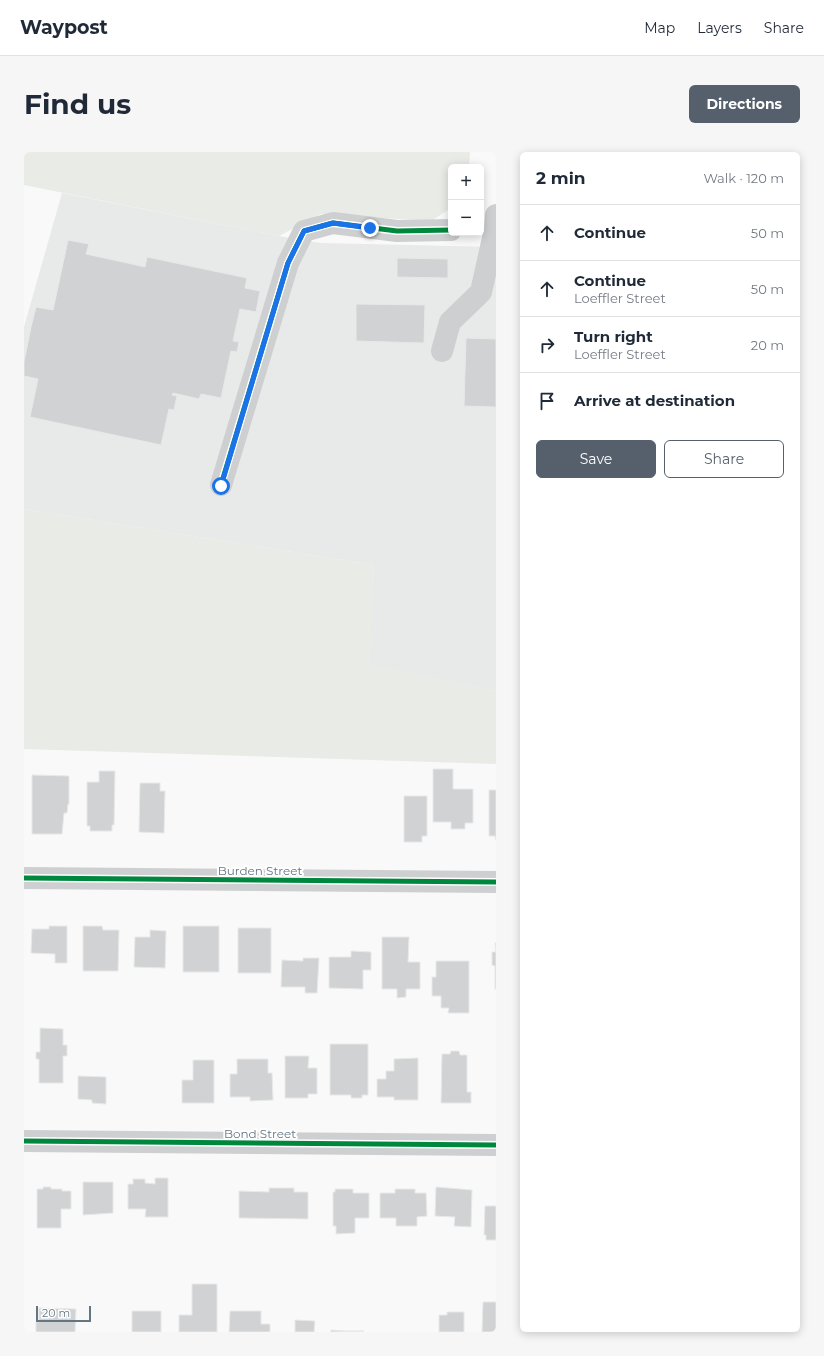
<!DOCTYPE html>
<meta charset="utf-8">
<style>
:root{--surface:#fff;--page:#f6f6f7;--text:#1f2937;--muted:#747a83;--line:#e0e1e3;--accent:#56606c}
body{margin:0;font-family:Montserrat,sans-serif;background:var(--page);color:var(--text)}
.controls{position:absolute;right:12px;top:12px;display:grid;overflow:hidden;border-radius:6px;box-shadow:0 2px 10px #0003}
.controls button{width:36px;height:36px;display:grid;place-items:center;padding:0;border:0;border-bottom:1px solid var(--line);background:var(--surface);color:var(--text);font:20px sans-serif}
.scale{position:absolute;left:12px;bottom:10px;width:55px;box-sizing:border-box;padding-left:4px;border:2px solid #657683;border-top:0;font-size:11px;line-height:14px;white-space:nowrap;color:#657683;-webkit-text-stroke:3px #fff;paint-order:stroke}
.stop{position:absolute;width:12px;height:12px;margin:-9px;border:3px solid #1a73e8;border-radius:50%;background:#fff}
.stop.end{background:#1a73e8;border-color:#fff;box-shadow:0 1px 4px #0008}
.list{margin:0;padding:0;list-style:none}
h2{display:flex;justify-content:space-between;align-items:center;height:52px;margin:0;padding:0 16px;font-size:17px}
h2 small{font-size:13px;font-weight:400;color:var(--muted)}
.list li{display:grid;grid-template-columns:26px 1fr auto;gap:12px;align-items:center;box-sizing:border-box;height:56px;padding:0 16px;border-top:1px solid var(--line)}
.list b{display:block;font-size:15px;white-space:nowrap}
.list p{margin:0;font-size:13px;white-space:nowrap;color:var(--muted)}
.list em{font-size:13px;font-style:normal;color:var(--muted)}
.actions{display:flex;gap:8px;padding:12px 16px}
.actions a{flex:1;padding:9px 0;border:1px solid var(--accent);border-radius:6px;text-align:center;font-size:14px;color:var(--accent)}
.actions .main{background:var(--accent);color:#fff}
.icon{flex:none;width:22px;height:22px;fill:none;stroke:currentColor;stroke-width:2;stroke-linecap:round;stroke-linejoin:round}
.map{position:relative;flex:none;width:472px;height:1180px;overflow:hidden;border-radius:6px}
header{display:flex;align-items:center;gap:24px;box-sizing:border-box;height:56px;padding:0 20px;background:var(--surface);border-bottom:1px solid var(--line)}
header strong{font-size:19px}
nav{display:flex;gap:22px;margin-inline-start:auto;font-size:14px}
.intro{display:flex;align-items:center;justify-content:space-between;box-sizing:border-box;height:96px;padding:0 24px}
h1{margin:0;font-size:28px}
.button{padding:10px 18px;border-radius:6px;background:var(--accent);color:#fff;font-size:14px;font-weight:700}
main{display:flex;gap:24px;padding:0 24px}
aside{flex:1;background:var(--surface);border-radius:6px;box-shadow:0 2px 10px #0003}
.map>svg:first-child{display:block}
.built{fill:#e8e9e9}
.green{fill:#e8ebe6}
.building{fill:#d0d2d3;stroke:#e8e8e8}
.lines{fill:none;stroke-linecap:round;stroke-linejoin:round}
.minor{stroke:#cecfd0;stroke-width:22}
.cycleway-casing{stroke:#fff;stroke-width:8}
.cycleway{stroke:#00873e;stroke-width:5}
.route{stroke:#1a73e8;stroke-width:5}
.labels{text-anchor:middle;dominant-baseline:central;stroke-width:4;stroke-linejoin:round;paint-order:stroke}
.street-label{font-size:12px;fill:#657683;stroke:#fff}
</style>
<header>
<strong>Waypost</strong>
<nav><a>Map</a><a>Layers</a><a>Share</a></nav>
</header>
<div class="intro"><h1>Find us</h1><a class="button">Directions</a></div>
<main>
<div class="map">
<svg width="472" height="1180" viewBox="0 0 472 1180">
<rect width="100%" height="100%" fill="#f9f9f9"/>
<path class="built" d="M38 41 255 84 297 91 472 95V539L345 513 350 413 0 357V175Z"/>
<path class="green" d="M0 0H446L445 15H427V56L407 69 296 62 255 84 0 33Z
M0 357 350 413 346 512 472 539V612L0 597Z"/>
<path class="building" d="M44 88 65 92 62 102 99 110 121 115 123 105 223 126 221 136 236 139 232 160 216 157 209 189 215 190 213 200 207 199 197 246 177 242 175 247 149 241 148 243 153 244 150 258 145 257 137 293 6 265 14 227 0 224V210L7 175 12 155 29 158Z
M373 106 424 107V126L373 125Z
M332 152 401 153 400 191 332 189Z
M442 186 472 187V255L440 254Z
M409 617H429V637H449V671H441V677H427V670H409Z
M75 619H91L90 673H88V679H66V674H63V630H75Z
M8 623 45 624V652H44L43 661H40L38 682H8Z
M116 631H136V639H141L140 681 115 680Z
M465 638H472V688L471 684H465Z
M380 644H403V684H398V690H380Z
M25 774H43V811H31V802L7 801 8 777H25Z
M59 774H78L79 778H95L94 819H59Z
M159 774H195V820H159Z
M214 776H247V821H214Z
M126 778 142 779 141 816 110 815 111 785H126Z
M358 785H385L384 810H396V837H382V845L373 846V837H358Z
M471 791H472V837H471V814L468 813V800H472Z
M327 799 347 800V818H339V837L305 836V805H327Z
M279 806H295L293 841H281V835H257L258 808 279 809Z
M412 809H445V861H424L425 856H417V844H408V825H412Z
M16 876 39 877V893H43V904H39V931H15V907H12V900H16Z
M306 892H344V943H338V946H327V943H306Z
M427 899H435L436 903H443V940H447V951H417L418 902H426Z
M261 904H285L284 916H293V942H284V946H261Z
M394 906V948H370V945H353V927H362V919H370V907Z
M213 907H244V921H248L249 948 226 949V945H206V922H213Z
M169 908H190V951H158V928H169Z
M54 924 82 925V952L68 951V948L54 947Z
M131 1026H144V1065H121L122 1057H104V1032H109V1027H121V1031L131 1032Z
M59 1030H89V1061L59 1063Z
M19 1035H27V1037H38V1039H47V1057H37V1076H13V1037H19Z
M412 1035 448 1038 447 1075 430 1074 431 1065 411 1064Z
M245 1036H270V1040H284V1067L215 1066V1039L245 1040Z
M311 1037H329V1041H345V1066H331V1081L312 1082V1074H309V1040H311Z
M371 1037H391V1041H402L403 1064 393 1065V1074H372V1066H356V1041H371Z
M461 1054H472V1088H462V1083H460Z
M168 1132H193V1180H155V1163H168Z
M459 1150H472V1180H458Z
M15 1156 52 1157 51 1180H12V1170H15Z
M108 1159H137V1180H108Z
M206 1159H237V1172H246V1180H205Z
M423 1160H440V1180H415V1163H423Z
M271 1168 291 1169 290 1180H271Z
M307 1178 323 1179H340L307 1180Z"/>
<g class="lines">
<path class="minor" d="M418 199 426 170 457 140 471 77 472 63
M197 333 264 111 280 79 309 71 373 79 427 78
M0 726 472 730
M0 989 472 993"/>
<g class="cycleway-casing">
<path id="cycleway" d="M197 333 264 111 280 79 309 71 373 79 427 78
M0 726 472 730
M0 989 472 993"/>
</g>
<use href="#cycleway" class="cycleway"/>
</g>
<g class="lines">
<path class="route" d="M197 334 264 111 280 79 309 71 346 76"/>
</g>
<g class="labels">
<g class="street-label">
<text x="236" y="718">Burden Street</text>
<text x="236" y="981">Bond Street</text>
</g>
</g>
</svg>
<div class="controls">
<button>+</button>
<button>−</button>
</div>
<div class="scale">20 m</div>
<div class="stop" style="left:197px;top:334px"></div>
<div class="stop end" style="left:346px;top:76px"></div>
</div>
<aside>
<h2>2 min<small>Walk · 120 m</small></h2>
<ul class="list">
<li><svg class="icon" aria-label="ahead" viewBox="0 0 24 24"><path d="M12 20V5M6 11l6-6 6 6"/></svg><div><b>Continue</b></div><em>50 m</em></li>
<li><svg class="icon" aria-label="ahead" viewBox="0 0 24 24"><path d="M12 20V5M6 11l6-6 6 6"/></svg><div><b>Continue</b><p>Loeffler Street</p></div><em>50 m</em></li>
<li><svg class="icon" aria-label="right" viewBox="0 0 24 24"><path d="M7 20v-9h11M14 6l5 5-5 5"/></svg><div><b>Turn right</b><p>Loeffler Street</p></div><em>20 m</em></li>
<li><svg class="icon" aria-label="arrive" viewBox="0 0 24 24"><path d="M6 21V4h12l-3 4 3 4H6"/></svg><div><b>Arrive at destination</b></div></li>
</ul>
<div class="actions"><a class="main">Save</a><a>Share</a></div>
</aside>
</main>
